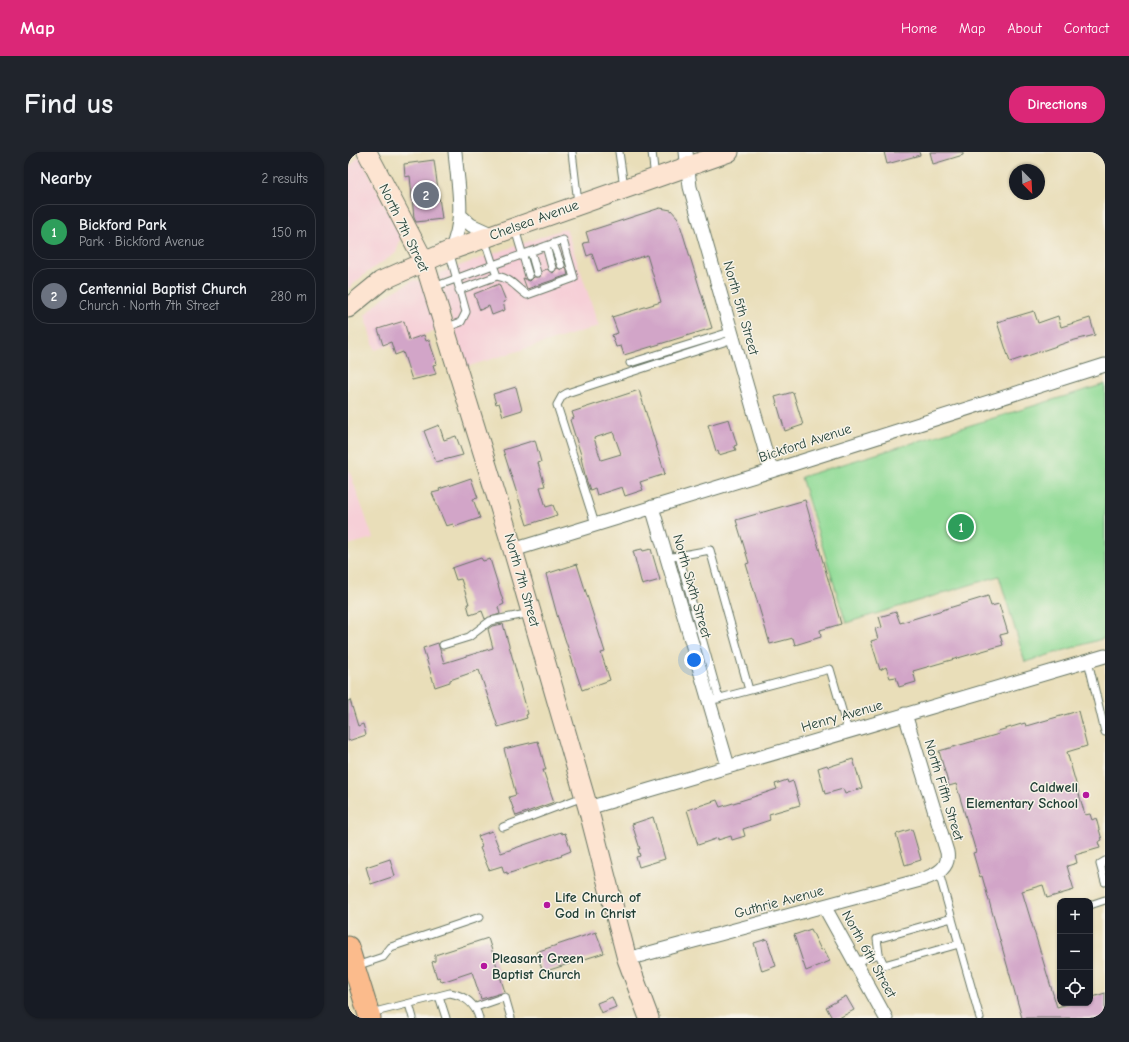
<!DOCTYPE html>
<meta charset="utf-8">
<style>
:root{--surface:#171b24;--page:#20242c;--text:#f1f3f6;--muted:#9ea1a6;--line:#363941;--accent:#db2777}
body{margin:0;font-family:"Comic Neue",sans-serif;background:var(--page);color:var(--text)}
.controls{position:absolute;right:12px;bottom:12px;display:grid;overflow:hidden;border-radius:8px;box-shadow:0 1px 3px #0004}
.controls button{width:36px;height:36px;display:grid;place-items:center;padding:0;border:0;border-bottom:1px solid var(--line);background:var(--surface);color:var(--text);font:20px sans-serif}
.compass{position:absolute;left:661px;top:12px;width:36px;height:36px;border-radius:50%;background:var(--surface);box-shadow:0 1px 3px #0004;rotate:156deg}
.you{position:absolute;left:346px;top:508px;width:14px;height:14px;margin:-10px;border:3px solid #fff;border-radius:50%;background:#1a73e8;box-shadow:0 0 0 6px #1a73e833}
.badge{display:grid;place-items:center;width:26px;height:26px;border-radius:50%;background:var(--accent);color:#fff;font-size:13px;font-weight:700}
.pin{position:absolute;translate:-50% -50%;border:2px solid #fff;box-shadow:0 1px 4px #0006}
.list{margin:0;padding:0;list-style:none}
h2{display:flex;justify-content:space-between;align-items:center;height:52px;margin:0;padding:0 16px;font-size:17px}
h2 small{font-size:13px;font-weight:400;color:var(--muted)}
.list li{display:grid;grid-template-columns:26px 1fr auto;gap:12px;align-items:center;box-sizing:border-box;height:56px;margin:0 8px 8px;padding:0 8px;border:1px solid var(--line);border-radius:16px}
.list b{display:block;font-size:15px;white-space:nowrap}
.list p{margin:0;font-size:13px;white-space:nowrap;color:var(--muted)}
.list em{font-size:13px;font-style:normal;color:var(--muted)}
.icon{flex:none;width:22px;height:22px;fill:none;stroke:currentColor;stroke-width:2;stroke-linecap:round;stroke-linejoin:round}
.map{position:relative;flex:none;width:757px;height:866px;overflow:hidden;border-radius:16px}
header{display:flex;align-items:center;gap:24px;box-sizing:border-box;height:56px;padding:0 20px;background:var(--accent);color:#fff}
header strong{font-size:19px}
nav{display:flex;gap:22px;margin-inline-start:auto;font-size:14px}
.intro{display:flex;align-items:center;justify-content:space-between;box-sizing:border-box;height:96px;padding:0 24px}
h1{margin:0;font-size:28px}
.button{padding:10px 18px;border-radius:16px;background:var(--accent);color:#fff;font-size:14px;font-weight:700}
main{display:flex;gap:24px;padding:0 24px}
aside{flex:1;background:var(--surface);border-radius:16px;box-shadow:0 1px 3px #0004}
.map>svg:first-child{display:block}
.built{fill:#f6cfd7}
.green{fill:#92db97;stroke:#588c66}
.building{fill:#d2a5c8;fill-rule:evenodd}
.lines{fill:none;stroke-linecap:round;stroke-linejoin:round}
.lane-casing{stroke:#667563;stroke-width:9}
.street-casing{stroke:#667563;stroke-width:15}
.secondary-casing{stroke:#667563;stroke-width:21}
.primary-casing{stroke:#667563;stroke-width:23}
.lane{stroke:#fff;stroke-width:7}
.street{stroke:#fff;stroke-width:13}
.secondary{stroke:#fde4d1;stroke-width:19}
.primary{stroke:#fbbb8c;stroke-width:21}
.poi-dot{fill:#b5179e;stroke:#f7f3e8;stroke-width:1.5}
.labels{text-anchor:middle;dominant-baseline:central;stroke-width:3;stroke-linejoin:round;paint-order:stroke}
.street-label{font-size:14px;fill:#1f3d34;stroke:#f7f3e8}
.poi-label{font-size:14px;font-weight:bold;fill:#1f3d34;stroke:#f7f3e8;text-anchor:start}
</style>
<header>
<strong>Map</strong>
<nav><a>Home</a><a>Map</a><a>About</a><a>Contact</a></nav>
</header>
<div class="intro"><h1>Find us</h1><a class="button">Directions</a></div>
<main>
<aside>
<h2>Nearby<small>2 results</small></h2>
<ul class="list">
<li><span class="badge" style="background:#2e9e5b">1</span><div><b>Bickford Park</b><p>Park · Bickford Avenue</p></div><em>150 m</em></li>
<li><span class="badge" style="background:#6b7280">2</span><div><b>Centennial Baptist Church</b><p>Church · North 7th Street</p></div><em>280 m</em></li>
</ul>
</aside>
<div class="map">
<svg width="757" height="866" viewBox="0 0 757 866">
<rect width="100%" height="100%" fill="#f7f3e8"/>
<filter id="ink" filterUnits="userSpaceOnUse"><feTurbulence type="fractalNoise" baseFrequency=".025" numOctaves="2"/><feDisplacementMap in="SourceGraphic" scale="8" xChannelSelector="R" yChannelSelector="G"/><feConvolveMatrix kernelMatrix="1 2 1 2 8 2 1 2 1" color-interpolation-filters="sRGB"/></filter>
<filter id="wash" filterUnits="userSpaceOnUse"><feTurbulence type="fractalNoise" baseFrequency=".012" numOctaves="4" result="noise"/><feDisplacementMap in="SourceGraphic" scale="16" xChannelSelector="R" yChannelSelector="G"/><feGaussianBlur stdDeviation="0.9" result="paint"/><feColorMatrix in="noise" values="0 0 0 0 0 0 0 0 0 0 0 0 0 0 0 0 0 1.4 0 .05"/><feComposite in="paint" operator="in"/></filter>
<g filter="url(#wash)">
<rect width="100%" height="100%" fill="#e9deb9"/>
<path class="built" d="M12 3 53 86 48 101 17 122 0 137V17Z
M218 76 251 174 118 215 91 126V121Z
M66 128 73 129 91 178 27 198 17 163 36 145Z
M0 315 25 386 0 393Z"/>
<path class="green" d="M757 232V486L677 510 651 424 498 471 453 325Z"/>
<g id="blocks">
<path class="building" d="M536 0H571L572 3 539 12Z
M582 0H615V3L585 12Z
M86 8 94 67 68 70 66 66 62 24 57 25 56 12Z
M312 56 323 58 330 66 364 176 276 203 273 194 268 195 264 183 270 181 264 165 313 150 299 103 250 119 244 102 239 104 235 91 241 90 238 80Z
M218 115 220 123 179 137 175 126 182 129 186 125H192L194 119 199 117 205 121 209 116 214 118Z
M151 132 158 149 155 150 157 158 144 163 141 154 132 158 126 142Z
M686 159 690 171 710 164 713 175 742 166 747 183 723 189 662 210 649 170Z
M56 169 61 188 76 183 78 189 81 188 89 212 85 213 88 222 64 228 55 200 47 203 43 190 35 193 30 177Z
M168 235 174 258 155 264 151 251 148 252 145 242Z
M291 238 317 322 292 330 295 338 277 344 274 335 249 343 247 336 242 338 238 327 233 306H234L222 268 226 266 224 260ZM265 280 273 302 253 308 246 286Z
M445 240 455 273 437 279 427 245Z
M381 267 389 293 386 294 388 298 371 303 370 298 368 299 360 273Z
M91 273 96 288 108 284 115 303 88 310 76 279Z
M187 288 193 310 190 311 197 334 192 335 198 355 205 353 209 363 179 373 155 298Z
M123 326 130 346 125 347 132 366 106 375 105 372 98 374 84 341 92 339 91 337Z
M457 348 493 472 472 478 473 485 447 493 445 486 422 492 398 412 401 411 388 368Z
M294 397 295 399 303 397 312 428 294 433 285 399Z
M133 406 135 409 142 407 156 452 150 455 152 462 137 467 134 459 122 463 119 452H121L113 427 108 428 104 416Z
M229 412 257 500 253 501 262 528 234 538 209 463 198 422Z
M640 444 643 454 651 452 660 481 652 483 655 493 565 519 568 530 551 535 548 525 542 526 538 515 532 518 523 489 530 487 527 477 534 475 531 465 548 460 552 471Z
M155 472 180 562 178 563 179 566 150 575 131 518 102 528V530L87 535 75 496 90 491 96 511 145 496 140 477 144 474Z
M2 548 10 574 15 572 18 583 0 589V549Z
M730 559 739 594 719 600 737 663 742 662 744 668 748 666 754 688 750 690 752 696 727 703 729 711 719 714 726 738 699 746 695 733 674 739 709 855 723 851H742V846L757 841V866H674L634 724 632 725 625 701 628 700 608 632 601 634 591 599 651 582 650 579 677 571 678 574Z
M190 589 198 618H195L206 650 168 664 161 645 168 643 156 597Z
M505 607 514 636 497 642 495 637 477 642 470 616 479 613 480 615Z
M439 628 440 631 445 629 452 653 421 662 422 668 395 677 397 684 384 688 383 684 370 688V686L350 693 339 658 369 648 372 655 405 645 429 637 427 632Z
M305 665 317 707 291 715 288 705 292 704 290 697H292L284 672Z
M564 677 573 708 557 713 548 682Z
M144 679 153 701 213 680 214 682 217 681 223 699 213 703 214 704 159 722V720L156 721 154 714 141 718 132 696 134 695 130 684Z
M42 707 47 724 23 732 18 715Z
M463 777 473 798 476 797 482 809 458 819 446 783Z
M248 780 256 801 195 820 188 800Z
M140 786 157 840 133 847 124 820 94 830 91 825 89 826 84 810 87 809V803Z
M419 787 428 814 414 819 406 791Z
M498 844 506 858 491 866H484L478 855Z
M264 845 268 855 253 861 249 851Z"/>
</g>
</g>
<g filter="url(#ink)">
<use href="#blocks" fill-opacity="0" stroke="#667563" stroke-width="1"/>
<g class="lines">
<g class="lane-casing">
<path id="lane" d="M224 0 230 51
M271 0 276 35
M304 0 307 26
M167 77 181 124
M136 86 145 113 215 88 226 126 179 143C167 135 164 127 149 124
M205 91 213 113
M198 94 204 116
M183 100 189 121
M86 135 145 113 149 124 111 138
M97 176 113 170 118 160 101 99
M282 211 382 180
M247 372 209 253 214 244 219 241 385 187
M331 404 371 547
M319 406 362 398 401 538
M95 493 121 485 142 469 183 461
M740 509 757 580
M361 549 482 517 500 579
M155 675 235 645
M757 709 752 712 757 730
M591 721 632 866
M742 753 757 748
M604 766 529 787 531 802 536 813 611 792
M507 810 531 802
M8 814 35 805 43 795 132 765
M91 844 98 866
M61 852 65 866
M128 855 157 845 163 866
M23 861 102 841C117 844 127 851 131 866"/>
</g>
<g class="street-casing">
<path id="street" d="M338 0 342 35 423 319
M113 64 123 73 145 83
M103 98C118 64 110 36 107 0
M304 355 380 614
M165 398 423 319 757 213
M240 656 757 504
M476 754 538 866
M279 807 576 727C589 722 602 716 599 700L557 562"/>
</g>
<g class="secondary-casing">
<path id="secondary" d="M19 0 76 109 165 398 240 656 279 807 301 866
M0 156 33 129 103 98 381 0"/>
</g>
<g class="primary-casing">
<path id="primary" d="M0 795 22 866"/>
</g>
<use href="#lane" class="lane"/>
<use href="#street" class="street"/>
<use href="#secondary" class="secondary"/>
<use href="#primary" class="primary"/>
</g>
</g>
<g class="poi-dot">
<circle cx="738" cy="643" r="4"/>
<circle cx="199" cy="753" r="4"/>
<circle cx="136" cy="814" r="4"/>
</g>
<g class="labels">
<g class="street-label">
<text transform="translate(186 68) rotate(-20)">Chelsea Avenue</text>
<text transform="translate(56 76) rotate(64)">North 7th Street</text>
<text transform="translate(393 156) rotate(74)">North 5th Street</text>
<text transform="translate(457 291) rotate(-18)">Bickford Avenue</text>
<text transform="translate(174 428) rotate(74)">North 7th Street</text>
<text transform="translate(344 434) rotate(74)">North Sixth Street</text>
<text transform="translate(494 564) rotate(-16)">Henry Avenue</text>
<text transform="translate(596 638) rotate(73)">North Fifth Street</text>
<text transform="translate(431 750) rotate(-15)">Guthrie Avenue</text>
<text transform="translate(521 802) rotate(61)">North 6th Street</text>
</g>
<g class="poi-label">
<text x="730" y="635" text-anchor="end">Caldwell<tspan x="730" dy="16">Elementary School</tspan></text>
<text x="207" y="745">Life Church of<tspan x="207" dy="16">God in Christ</tspan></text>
<text x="144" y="806">Pleasant Green<tspan x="144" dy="16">Baptist Church</tspan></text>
</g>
</g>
</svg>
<div class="controls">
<button>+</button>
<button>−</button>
<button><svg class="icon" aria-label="locate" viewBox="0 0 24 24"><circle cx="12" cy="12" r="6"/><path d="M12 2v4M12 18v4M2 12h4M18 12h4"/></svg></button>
</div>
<svg class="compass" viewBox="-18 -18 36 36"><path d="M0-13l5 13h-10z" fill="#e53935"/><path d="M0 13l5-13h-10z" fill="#9ea1a6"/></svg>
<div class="you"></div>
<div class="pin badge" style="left:613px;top:375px;background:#2e9e5b">1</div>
<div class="pin badge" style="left:78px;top:43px;background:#6b7280">2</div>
</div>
</main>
